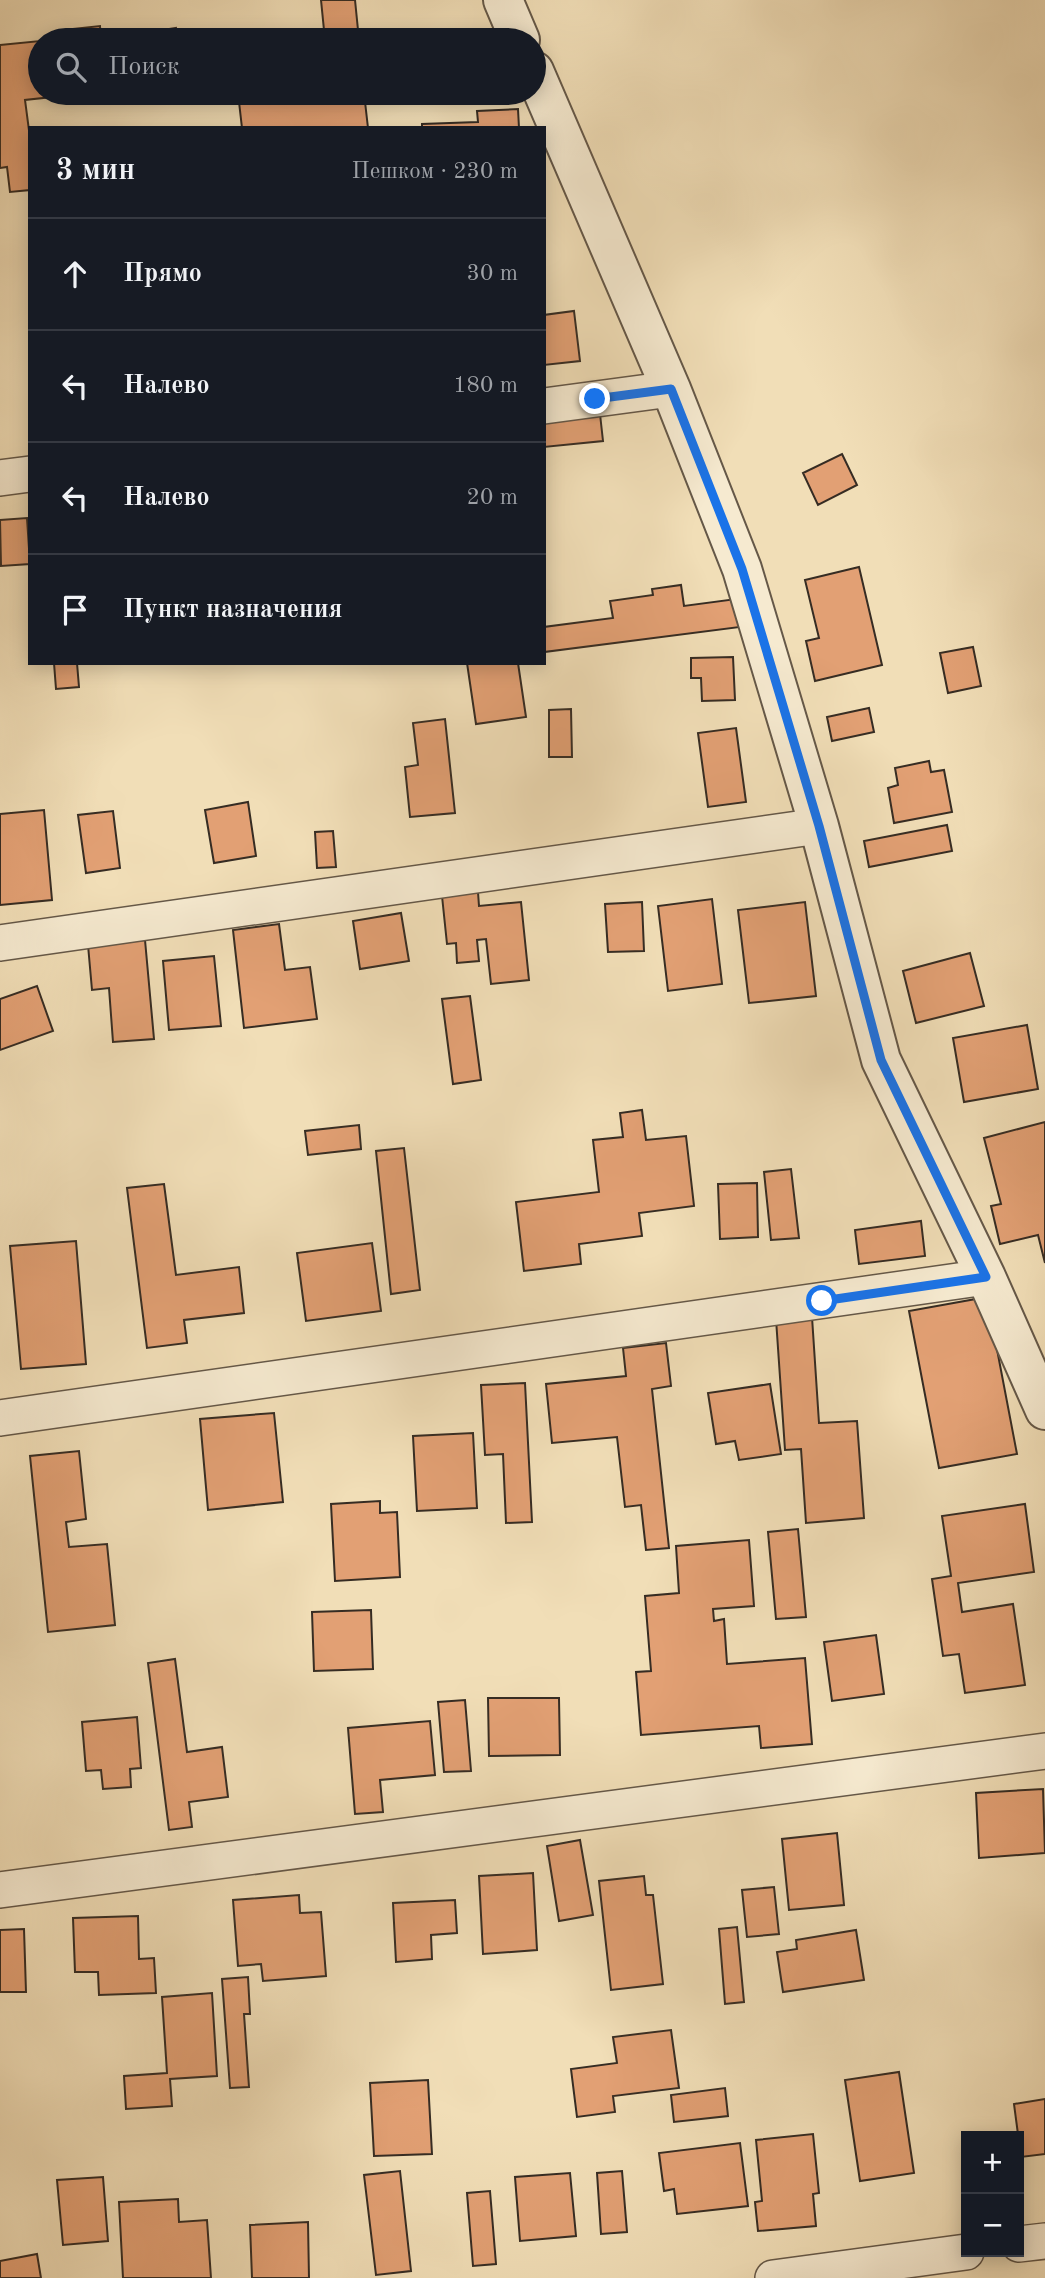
<!DOCTYPE html>
<html lang="ru">
<meta charset="utf-8">
<style>
:root{--surface:#171b24;--page:#242831;--text:#f1f3f6;--muted:#9ea1a6;--line:#363941}
body{margin:0;font-family:"Old Standard TT",serif;background:var(--page);color:var(--text)}
.controls{position:absolute;right:21px;bottom:21px;display:grid;overflow:hidden;border-radius:0px;box-shadow:0 4px 18px #0003}
.controls button{width:63px;height:63px;display:grid;place-items:center;padding:0;border:0;border-bottom:2px solid var(--line);background:var(--surface);color:var(--text);font:35px sans-serif}
.stop{position:absolute;width:21px;height:21px;margin:-16px;border:5px solid #1a73e8;border-radius:50%;background:#fff}
.stop.end{background:#1a73e8;border-color:#fff;box-shadow:0 2px 7px #0008}
.list{margin:0;padding:0;list-style:none}
h2{display:flex;justify-content:space-between;align-items:center;height:91px;margin:0;padding:0 28px;font-size:30px}
h2 small{font-size:23px;font-weight:400;color:var(--muted)}
.list li{display:grid;grid-template-columns:46px 1fr auto;gap:21px;align-items:center;box-sizing:border-box;height:112px;padding:0 28px;border-top:2px solid var(--line)}
.list b{display:block;font-size:26px;white-space:nowrap}
.list em{font-size:23px;font-style:normal;color:var(--muted)}
.icon{flex:none;width:38px;height:38px;fill:none;stroke:currentColor;stroke-width:2;stroke-linecap:round;stroke-linejoin:round}
.map{position:relative;flex:none;width:1045px;height:2278px;overflow:hidden}
.search{position:absolute;background:var(--surface);box-shadow:0 4px 18px #0003;left:28px;top:28px;width:518px;height:77px;display:flex;align-items:center;gap:18px;box-sizing:border-box;padding:0 24px;border-radius:38px;color:var(--muted);font-size:26px}
.panel{position:absolute;background:var(--surface);box-shadow:0 4px 18px #0003;left:28px;top:126px;width:518px;height:539px;border-radius:0px}
.map>svg:first-child{display:block}
.building{fill:#e2a074;stroke:#362c23;stroke-width:2}
.lines{fill:none;stroke-linecap:round;stroke-linejoin:round}
.minor-casing{stroke:#655848;stroke-width:38}
.tertiary-casing{stroke:#655848;stroke-width:42}
.minor{stroke:#f6ead0;stroke-width:35}
.tertiary{stroke:#f6ead0;stroke-width:38}
.route{stroke:#1a73e8;stroke-width:9}
</style>
<div class="map">
<svg width="1045" height="2278" viewBox="0 0 1045 2278">
<rect width="100%" height="100%" fill="#f1deb7"/>
<filter id="stains"><feTurbulence type="fractalNoise" baseFrequency=".00286" numOctaves="4"/><feColorMatrix values="0 0 0 0 .2 0 0 0 0 .09 0 0 0 0 .02 0 0 0 .5 -.17"/></filter>
<radialGradient id="worn" r=".72"><stop offset=".6" stop-color="#630" stop-opacity="0"/><stop offset="1" stop-color="#630" stop-opacity=".3"/></radialGradient>
<path class="building" d="M321 0H355L359 40H325Z
M100 26 101 40H47L56 39 55 31Z
M176 28 178 40H157L156 31Z
M40 41V93H90L25 100 30 138V190L10 192 7 167 0 168V45Z
M238 93H364L368 128H242Z
M518 109 519 128H422V124L478 122 477 111Z
M574 311 580 361 544 365V315Z
M600 414 603 441 544 447V420Z
M842 454 857 485 818 505 803 473Z
M27 518 30 564 1 566 0 520Z
M859 567 882 665 815 681 806 641 819 638 805 580Z
M681 585 684 606 736 599 740 627 544 652V627L613 618 610 601 653 595 652 589Z
M973 647 981 686 948 693 940 653Z
M733 657 735 700 702 701 701 678H691V658Z
M54 663H77L79 687 56 689Z
M467 663H518L526 717 476 724Z
M869 708 874 732 832 741 827 717Z
M571 709 572 757H549V710Z
M445 719 455 813 410 817 405 767 418 765 413 723Z
M736 728 746 802 708 807 698 733Z
M929 761 931 772 944 770 952 812 894 823 888 788 898 785 895 768Z
M248 802 256 856 214 863 205 810Z
M44 810 52 900 0 905V814Z
M113 811 120 868 86 873 78 815Z
M947 825 952 851 869 867 864 841Z
M333 831 336 867 317 868 315 832Z
M478 892 479 906 521 902 529 980 491 984 486 939 477 940 479 961 457 963 456 943 447 944 442 896Z
M712 899 722 984 668 991 658 906Z
M642 902 644 951 608 952 605 904Z
M805 902 816 996 749 1003 738 910Z
M401 913 409 961 360 969 353 921Z
M279 924 285 970 310 967 317 1019 244 1028 233 930Z
M145 940 154 1039 113 1042 109 988 92 990 88 945Z
M970 953 984 1006 916 1023 903 971Z
M214 956 221 1026 169 1030 163 961Z
M37 986 53 1031 0 1050V999Z
M470 996 481 1080 453 1084 442 999Z
M1027 1025 1038 1089 964 1102 953 1038Z
M642 1110 646 1140 686 1136 694 1206 639 1213 642 1236 579 1244 581 1264 524 1271 516 1202 599 1192 593 1140 623 1137 620 1113Z
M1045 1122V1263L1038 1235 1000 1244 991 1206 1001 1204 984 1138Z
M359 1125 361 1149 308 1155 305 1131Z
M404 1148 420 1290 391 1294 376 1151Z
M791 1169 799 1238 771 1240 764 1172Z
M757 1183 758 1237 720 1239 718 1184Z
M164 1184 176 1275 239 1267 244 1313 184 1320 187 1343 147 1348 127 1188Z
M921 1221 925 1256 859 1264 855 1230Z
M76 1241 86 1364 21 1369 10 1246Z
M372 1243 381 1311 306 1321 297 1253Z
M987 1297 1017 1454 939 1468 909 1311Z
M812 1317 819 1423 857 1421 864 1518 806 1523 801 1449 785 1450 776 1319Z
M666 1343 671 1386 652 1389 669 1548 646 1550 641 1505 625 1507 617 1437 552 1443 546 1384 626 1376 623 1348Z
M525 1383 532 1522 506 1523 503 1454 485 1455 481 1385Z
M770 1384 781 1454 739 1460 735 1441 716 1444 708 1393Z
M274 1413 283 1502 208 1510 200 1419Z
M473 1433 477 1508 417 1511 413 1436Z
M79 1451 86 1519 66 1522 69 1547 107 1544 115 1625 48 1632 30 1456Z
M380 1501V1513L397 1512 400 1577 335 1581 331 1504Z
M1025 1504 1034 1572 958 1583 962 1612 1013 1604 1025 1685 965 1693 959 1654 943 1656 932 1579 951 1576 942 1516Z
M798 1529 806 1617 776 1619 768 1532Z
M749 1540 754 1606 713 1609 714 1621 724 1619 727 1664 805 1658 812 1744 761 1748 759 1726 641 1735 636 1672 651 1671 645 1596 679 1593 676 1546Z
M371 1610 373 1669 314 1671 312 1612Z
M876 1635 884 1694 832 1701 824 1642Z
M175 1659 187 1752 222 1747 228 1797 189 1802 192 1827 169 1830 148 1663Z
M488 1698H559L560 1755 489 1756Z
M465 1700 471 1771 444 1772 438 1702Z
M137 1717 141 1768 130 1769 131 1787 103 1789 101 1770 86 1771 82 1722Z
M430 1721 435 1775 380 1780 383 1812 355 1814 348 1728Z
M1043 1789 1045 1853 979 1858 976 1793Z
M837 1833 844 1905 789 1910 782 1839Z
M580 1840 593 1915 559 1921 547 1846Z
M533 1873 537 1950 483 1954 479 1876Z
M644 1876 646 1895H653L663 1984 611 1990 599 1881Z
M774 1887 779 1934 747 1937 742 1890Z
M299 1895 300 1913 321 1912 326 1976 263 1981 261 1964 238 1966 233 1900Z
M455 1900 457 1933 431 1935 432 1959 396 1962 393 1903Z
M138 1916 139 1959 154 1958 156 1993 99 1995 98 1972H75L73 1918Z
M737 1927 744 2002 725 2004 719 1929Z
M24 1929 26 1992H0V1930Z
M856 1930 864 1980 783 1992 777 1952 797 1949 796 1940Z
M248 1977 250 2014H244L249 2087 230 2088 222 1979Z
M212 1993 217 2076 170 2079 172 2106 126 2109 124 2076 167 2073 162 1997Z
M671 2030 679 2088 613 2096 615 2112 577 2117 571 2069 617 2063 613 2037Z
M899 2072 914 2173 860 2181 845 2080Z
M428 2080 432 2154 374 2156 370 2083Z
M725 2088 728 2116 674 2122 671 2095Z
M1045 2099V2154L1021 2157 1014 2104Z
M813 2134 819 2193 813 2194 816 2226 758 2231 755 2202 762 2201 756 2140Z
M740 2143 748 2206 677 2214 674 2189 664 2191 659 2153Z
M400 2171 411 2271 376 2275 364 2175Z
M622 2171 627 2232 601 2234 597 2173Z
M570 2173 576 2236 520 2241 515 2177Z
M103 2177 108 2241 63 2245 57 2180Z
M490 2191 496 2264 473 2266 467 2193Z
M178 2199 179 2222 207 2220 211 2278H123L119 2202Z
M308 2222 309 2278H252L250 2225Z
M37 2254 41 2278H0V2261Z"/>
<g class="lines">
<g class="minor-casing">
<path id="minor" d="M544 406 671 389
M0 478 30 474
M0 943 819 826
M0 1418 986 1277
M0 1890 1045 1751
M1019 2244 1045 2241
M773 2278 966 2252"/>
</g>
<g class="tertiary-casing">
<path id="tertiary" d="M503 0 520 40
M534 71 671 389 742 569 819 826 881 1060 986 1277 1045 1410"/>
</g>
<use href="#minor" class="minor"/>
<use href="#tertiary" class="tertiary"/>
</g>
<g class="lines">
<path class="route" d="M595 399 671 389 742 569 819 826 881 1060 986 1277 822 1301"/>
</g>
<rect width="100%" height="100%" filter="url(#stains)"/>
<rect width="100%" height="100%" fill="url(#worn)"/>
</svg>
<div class="controls">
<button>+</button>
<button>−</button>
</div>
<div class="stop" style="left:822px;top:1301px"></div>
<div class="stop end" style="left:595px;top:399px"></div>
<div class="search"><svg class="icon" aria-label="search" viewBox="0 0 24 24"><circle cx="10" cy="10" r="6"/><path d="M15 15l6 6"/></svg>Поиск</div>
<section class="panel">
<h2>3 мин<small>Пешком · 230 m</small></h2>
<ul class="list">
<li><svg class="icon" aria-label="ahead" viewBox="0 0 24 24"><path d="M12 20V5M6 11l6-6 6 6"/></svg><div><b>Прямо</b></div><em>30 m</em></li>
<li><svg class="icon" aria-label="left" viewBox="0 0 24 24"><path d="M17 20v-9H6M10 6l-5 5 5 5"/></svg><div><b>Налево</b></div><em>180 m</em></li>
<li><svg class="icon" aria-label="left" viewBox="0 0 24 24"><path d="M17 20v-9H6M10 6l-5 5 5 5"/></svg><div><b>Налево</b></div><em>20 m</em></li>
<li><svg class="icon" aria-label="arrive" viewBox="0 0 24 24"><path d="M6 21V4h12l-3 4 3 4H6"/></svg><div><b>Пункт назначения</b></div></li>
</ul>
</section>
</div>
